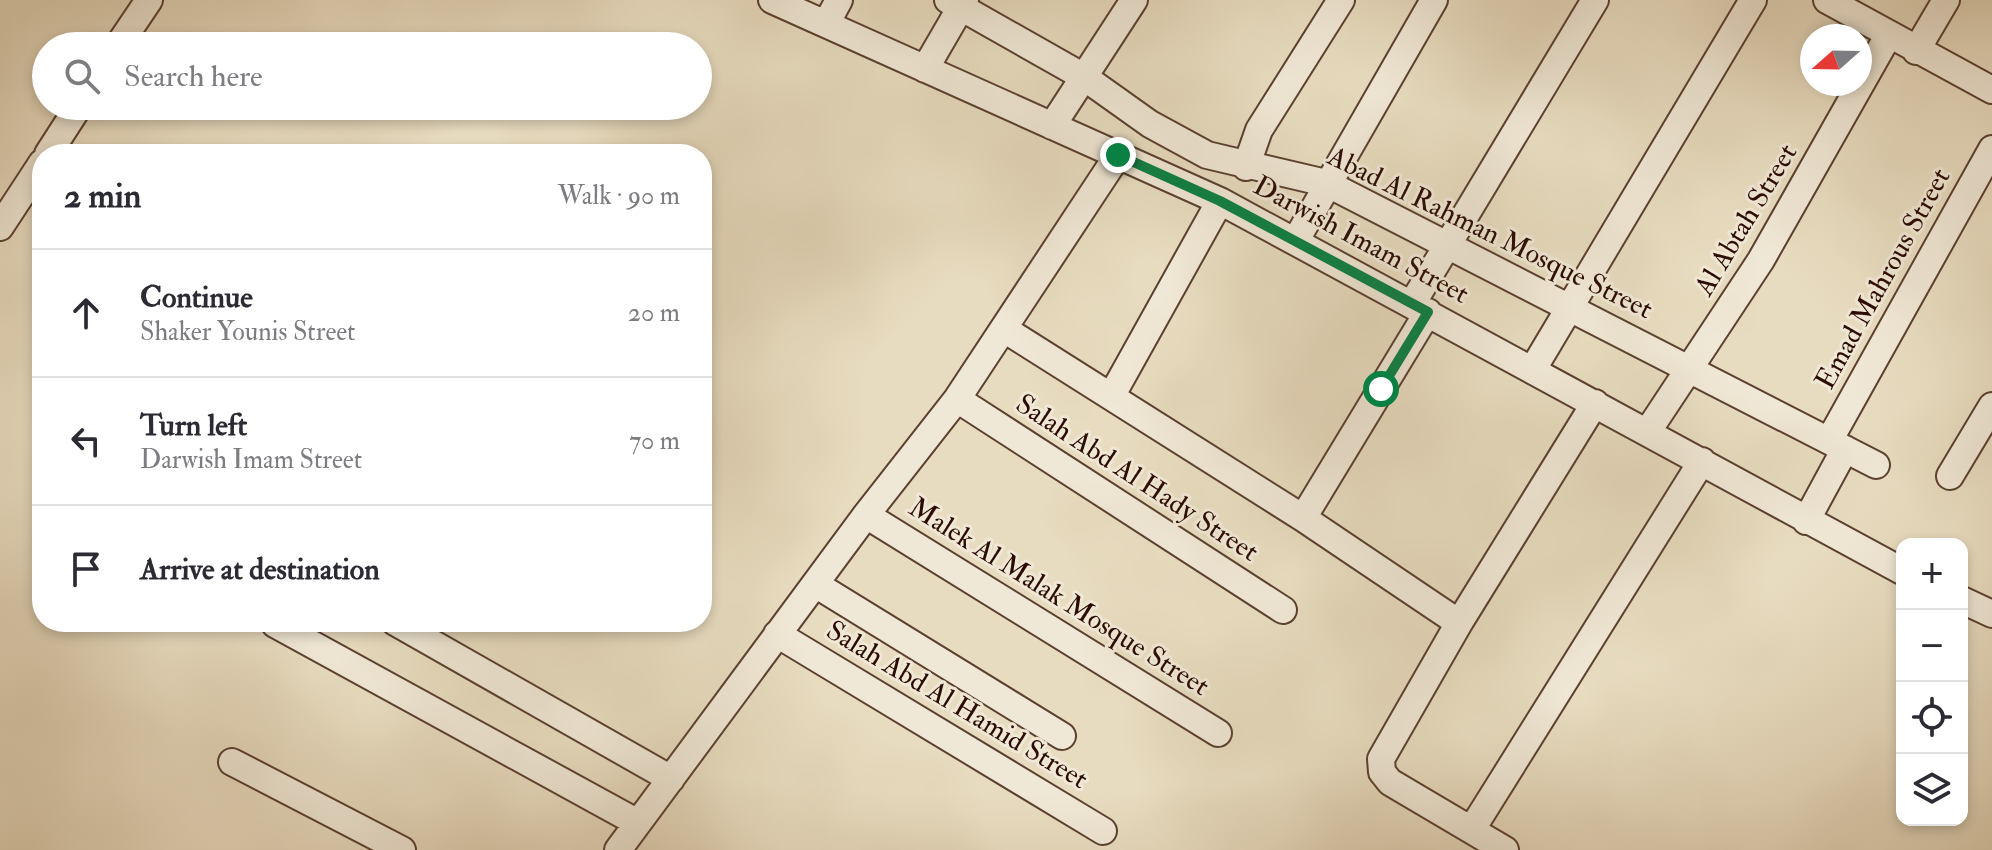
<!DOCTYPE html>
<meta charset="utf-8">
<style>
:root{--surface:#fff;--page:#f2f2f3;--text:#2b2b33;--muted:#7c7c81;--line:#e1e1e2}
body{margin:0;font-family:"IM FELL Double Pica",serif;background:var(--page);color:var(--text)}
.controls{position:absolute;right:24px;bottom:24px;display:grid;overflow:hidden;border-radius:16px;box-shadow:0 4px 12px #0003}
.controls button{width:72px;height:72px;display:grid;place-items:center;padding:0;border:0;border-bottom:2px solid var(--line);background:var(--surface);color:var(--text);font:40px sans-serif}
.compass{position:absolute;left:1800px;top:24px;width:72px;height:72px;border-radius:50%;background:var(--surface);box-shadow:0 4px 12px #0003;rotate:250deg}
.stop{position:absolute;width:24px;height:24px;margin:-18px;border:6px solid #0b8043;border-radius:50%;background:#fff}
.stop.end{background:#0b8043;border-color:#fff;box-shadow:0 2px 8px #0008}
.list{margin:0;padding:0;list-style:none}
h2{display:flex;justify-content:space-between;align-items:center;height:104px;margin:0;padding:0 32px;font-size:34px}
h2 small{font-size:26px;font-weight:400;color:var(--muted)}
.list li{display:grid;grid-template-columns:52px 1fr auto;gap:24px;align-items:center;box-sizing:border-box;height:128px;padding:0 32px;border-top:2px solid var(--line)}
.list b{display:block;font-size:30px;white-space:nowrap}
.list p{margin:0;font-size:26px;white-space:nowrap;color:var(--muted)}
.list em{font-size:26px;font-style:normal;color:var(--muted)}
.icon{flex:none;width:44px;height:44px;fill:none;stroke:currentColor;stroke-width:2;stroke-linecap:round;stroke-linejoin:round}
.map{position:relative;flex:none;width:1992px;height:850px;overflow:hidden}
.search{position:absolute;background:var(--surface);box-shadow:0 4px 12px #0003;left:32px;top:32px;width:680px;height:88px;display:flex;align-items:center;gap:20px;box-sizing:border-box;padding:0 28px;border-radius:44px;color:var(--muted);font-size:30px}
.panel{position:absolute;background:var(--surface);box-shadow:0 4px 12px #0003;left:32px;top:144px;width:680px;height:488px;border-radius:32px}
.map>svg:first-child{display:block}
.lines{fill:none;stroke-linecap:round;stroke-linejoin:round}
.street-casing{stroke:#5b4030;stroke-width:30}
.street{stroke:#f0e8d6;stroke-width:26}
.route{stroke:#0b8043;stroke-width:10}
.labels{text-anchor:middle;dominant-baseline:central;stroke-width:6;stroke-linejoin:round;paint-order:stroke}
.street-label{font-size:28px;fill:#2c0c00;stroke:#f0e8d6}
</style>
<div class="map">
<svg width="1992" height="850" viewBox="0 0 1992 850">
<rect width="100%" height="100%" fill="#e8dcc0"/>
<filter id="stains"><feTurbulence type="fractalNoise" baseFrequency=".0025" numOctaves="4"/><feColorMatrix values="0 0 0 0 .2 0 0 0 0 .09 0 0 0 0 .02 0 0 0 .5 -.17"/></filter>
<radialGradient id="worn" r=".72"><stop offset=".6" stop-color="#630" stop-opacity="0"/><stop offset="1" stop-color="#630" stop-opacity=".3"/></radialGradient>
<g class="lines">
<g class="street-casing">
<path id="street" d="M772 0 1220 201 1902 571
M948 0 1084 77 1150 124 1207 155 1326 183 1876 465
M1827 0 1992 90
M826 24 839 0
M118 46 149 0
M1916 51 1946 0
M925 69 965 0
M1052 126 1134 0
M48 154 79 106
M1246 167 1259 130 1341 0
M0 227 42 163
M1296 240 1434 0
M1412 304 1595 0
M1004 329 1303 518 1459 623
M1533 369 1753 0
M1112 395 1220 201
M957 399 1283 610
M1648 431 1761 260 1888 36
M1829 441 1992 149
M1950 476 1992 406
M866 515 1218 733
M1303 518 1428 312
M1806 521 1845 449
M815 584 1062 736
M1962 600 1992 614
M395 622 671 779
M275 624 638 823
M777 634 1103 831
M232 762 402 850
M1472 829 1702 461
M618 850 866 515 957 399 1118 155
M1505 850 1390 782 1382 772 1381 759 1459 623 1595 403"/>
</g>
<use href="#street" class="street"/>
</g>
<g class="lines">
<path class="route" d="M1118 155 1220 201 1428 312 1381 389"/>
</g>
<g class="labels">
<g class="street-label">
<text transform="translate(1746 220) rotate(-59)">Al Abtah Street</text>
<text transform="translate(1490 233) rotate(26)">Abad Al Rahman Mosque Street</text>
<text transform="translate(1361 240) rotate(28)">Darwish Imam Street</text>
<text transform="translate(1883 279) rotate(-61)">Emad Mahrous Street</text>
<text transform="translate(1137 478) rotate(33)">Salah Abd Al Hady Street</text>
<text transform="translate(1059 597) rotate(32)">Malek Al Malak Mosque Street</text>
<text transform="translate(957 705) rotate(31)">Salah Abd Al Hamid Street</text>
</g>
</g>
<rect width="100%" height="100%" filter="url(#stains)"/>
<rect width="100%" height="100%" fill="url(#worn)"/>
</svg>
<div class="controls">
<button>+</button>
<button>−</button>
<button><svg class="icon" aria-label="locate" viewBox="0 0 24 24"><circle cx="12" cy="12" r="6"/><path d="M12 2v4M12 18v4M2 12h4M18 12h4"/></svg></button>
<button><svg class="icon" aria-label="layers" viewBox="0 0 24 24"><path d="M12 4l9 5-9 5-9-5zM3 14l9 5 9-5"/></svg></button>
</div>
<svg class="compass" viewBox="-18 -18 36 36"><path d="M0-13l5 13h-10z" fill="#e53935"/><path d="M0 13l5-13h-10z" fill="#7c7c81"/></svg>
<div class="stop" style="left:1381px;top:389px"></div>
<div class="stop end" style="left:1118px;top:155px"></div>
<div class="search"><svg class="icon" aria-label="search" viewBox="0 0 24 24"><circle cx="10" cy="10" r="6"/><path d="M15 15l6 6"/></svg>Search here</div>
<section class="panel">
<h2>2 min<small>Walk · 90 m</small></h2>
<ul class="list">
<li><svg class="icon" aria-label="ahead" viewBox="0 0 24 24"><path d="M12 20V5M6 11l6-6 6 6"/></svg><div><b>Continue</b><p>Shaker Younis Street</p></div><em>20 m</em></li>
<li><svg class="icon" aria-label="left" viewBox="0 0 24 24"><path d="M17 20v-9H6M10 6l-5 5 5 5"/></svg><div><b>Turn left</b><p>Darwish Imam Street</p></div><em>70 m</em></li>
<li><svg class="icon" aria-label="arrive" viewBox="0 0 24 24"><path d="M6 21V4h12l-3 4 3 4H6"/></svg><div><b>Arrive at destination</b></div></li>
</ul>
</section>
</div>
